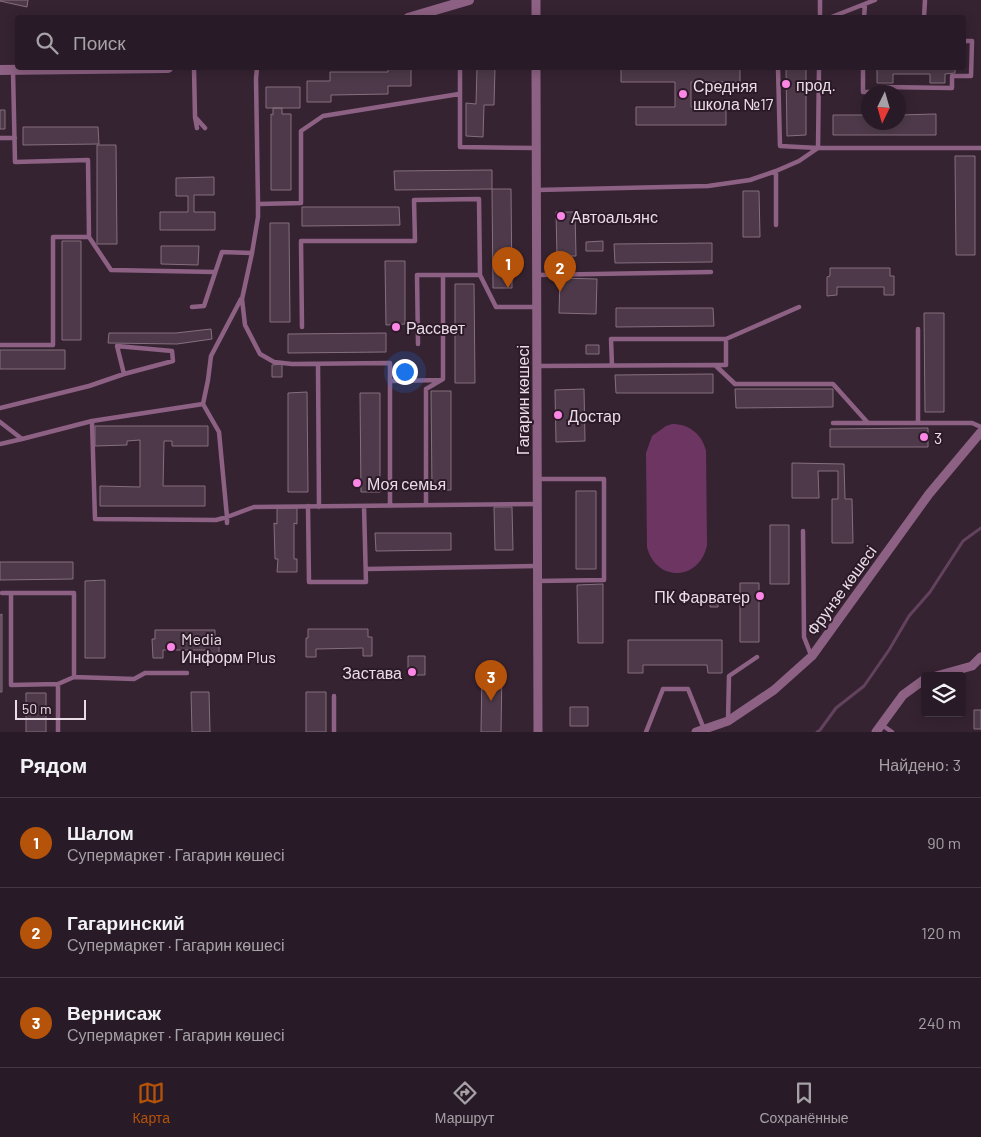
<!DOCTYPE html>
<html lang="ru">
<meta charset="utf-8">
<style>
:root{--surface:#281a26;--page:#30232e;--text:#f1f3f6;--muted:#a5a1a7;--line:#443843;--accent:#b45309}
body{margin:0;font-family:Barlow,sans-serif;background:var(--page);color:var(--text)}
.controls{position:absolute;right:15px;bottom:15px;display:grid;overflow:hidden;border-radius:5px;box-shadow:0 2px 12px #0003}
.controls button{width:45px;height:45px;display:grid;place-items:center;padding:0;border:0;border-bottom:1px solid var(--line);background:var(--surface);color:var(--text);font:25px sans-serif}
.compass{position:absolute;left:861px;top:85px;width:45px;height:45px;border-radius:50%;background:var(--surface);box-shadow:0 2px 12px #0003;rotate:185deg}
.scale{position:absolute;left:15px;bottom:12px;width:71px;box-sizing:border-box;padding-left:5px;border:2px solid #e9dce6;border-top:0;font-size:14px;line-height:18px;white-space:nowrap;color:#e9dce6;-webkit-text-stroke:4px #2c1a28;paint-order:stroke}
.you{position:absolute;left:404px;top:371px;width:18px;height:18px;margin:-12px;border:4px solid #fff;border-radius:50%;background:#1a73e8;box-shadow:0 0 0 8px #1a73e833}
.badge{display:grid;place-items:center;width:32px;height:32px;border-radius:50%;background:var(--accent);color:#fff;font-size:16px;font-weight:700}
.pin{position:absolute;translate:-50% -41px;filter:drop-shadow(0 1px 2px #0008)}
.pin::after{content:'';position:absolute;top:26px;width:18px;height:15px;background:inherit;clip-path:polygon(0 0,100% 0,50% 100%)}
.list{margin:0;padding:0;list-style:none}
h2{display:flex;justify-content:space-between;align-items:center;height:65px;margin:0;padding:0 20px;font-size:21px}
h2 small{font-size:16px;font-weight:400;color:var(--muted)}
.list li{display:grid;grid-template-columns:32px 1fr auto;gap:15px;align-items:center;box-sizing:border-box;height:90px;padding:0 20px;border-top:1px solid var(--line)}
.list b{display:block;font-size:19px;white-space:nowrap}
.list p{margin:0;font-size:16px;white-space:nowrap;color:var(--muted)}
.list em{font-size:16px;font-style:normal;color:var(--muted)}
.icon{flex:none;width:28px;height:28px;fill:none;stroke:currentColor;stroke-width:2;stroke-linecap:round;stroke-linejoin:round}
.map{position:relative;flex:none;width:981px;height:732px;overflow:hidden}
.search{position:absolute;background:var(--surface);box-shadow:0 2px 12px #0003;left:15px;right:15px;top:15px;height:55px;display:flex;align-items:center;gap:12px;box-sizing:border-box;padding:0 18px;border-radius:5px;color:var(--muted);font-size:19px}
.sheet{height:335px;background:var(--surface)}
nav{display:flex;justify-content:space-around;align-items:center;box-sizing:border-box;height:70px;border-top:1px solid var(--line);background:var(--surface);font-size:14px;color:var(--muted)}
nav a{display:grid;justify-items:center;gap:2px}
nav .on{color:var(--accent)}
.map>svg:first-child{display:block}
.green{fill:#6c3562}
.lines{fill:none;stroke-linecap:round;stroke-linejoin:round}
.stream{stroke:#62425d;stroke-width:3}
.building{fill:#4d3949;stroke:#856f7f}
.service{stroke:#8d6183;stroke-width:4.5}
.minor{stroke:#8d6183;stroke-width:9}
.tertiary{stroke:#8d6183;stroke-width:10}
.poi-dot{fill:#fb86e5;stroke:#2c1a28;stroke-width:2}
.labels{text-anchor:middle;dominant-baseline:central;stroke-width:4;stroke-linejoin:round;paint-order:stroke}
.poi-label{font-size:16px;fill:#e9dce6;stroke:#2c1a28;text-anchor:start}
.street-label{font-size:16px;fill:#e9dce6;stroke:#2c1a28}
</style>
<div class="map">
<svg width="981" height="732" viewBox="0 0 981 732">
<rect width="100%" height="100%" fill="#362332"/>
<path class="green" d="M672 424C689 424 702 434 706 451L707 545C700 581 656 583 647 547L646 453 652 436 666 426Z"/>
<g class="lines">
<path class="stream" d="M817 732 820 730 836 708 864 686 889 650 909 616 930 592 963 541 981 528"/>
</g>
<path class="building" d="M0 0H28L27 7 0 1Z
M388 68H411V86H388V94L331 95V102H307V81H330V72H388Z
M477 68H495L494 105H484L483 137 466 136V103L476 104Z
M621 68H740V82H691V107H726V125H636V107H675V82H621Z
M786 68H806V135L787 136Z
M877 68H955V73L945 74V83H930V74H893V83H877Z
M266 87H300V108H266Z
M273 108H282V114H291V190H271V114L273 115Z
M0 110H5V129H0Z
M936 114V135H833V115H868V122H898V115Z
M23 127H98L99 144 23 145Z
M97 145H116L117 244H97Z
M955 156H975V255H956Z
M492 170V189L395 190 394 171Z
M214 177V195H194V212H215V230H160V212H188V196H176V178Z
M492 189H511L512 288H493Z
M743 191H759L760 237H743Z
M302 207H399L400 225 302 226Z
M556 212H575L576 256H557Z
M270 223H289L290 322H270Z
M62 241H81V340H62Z
M603 241V251H586V242Z
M712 243V262L615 263 614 244Z
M161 246H199L198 265 161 264Z
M385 261H405V324L386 325Z
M830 268H890V276H894V295H884V287H837V295L827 296V277L830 276Z
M560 278 597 279 596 314 559 313Z
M455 284H474L475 383H455Z
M616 308H713L714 326 616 327Z
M924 313H944V412H925Z
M211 329 212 339 177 344 108 343 109 333H176Z
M386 333V352L288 353V334Z
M586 345H599V354H586Z
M0 350H65V369H0Z
M282 364V377H272V365Z
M713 374V393H616L615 375Z
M584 389 585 441 556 442 555 390Z
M735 389H833V407L736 408Z
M431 391H451V490H432Z
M307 392 308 492H288V393Z
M360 393H380V492H361Z
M95 426H208V446H172V441H164L163 486H205V506H100V486L140 487V440L127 441V445L95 446Z
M928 428V447H830V429Z
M792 463 844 464 845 499H852L853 543H832V499H838V471H818L819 498H792Z
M576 491H596V569H576Z
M494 507H512L513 550H495Z
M277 508H297V524L294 523V559H297V572H277L278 559H275L274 523 277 524Z
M770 525H789V584H770Z
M375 533H451V550L376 551Z
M0 562H73V579L0 580Z
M105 580V658H85V581Z
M740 583H759V642H740Z
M603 584V643H578L577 585Z
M711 593 719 594 718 607H710Z
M2 614V692H0V615Z
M308 629H368V637H372V656H363V648L316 649V657H306V638H308Z
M155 630H215V639L219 638V657L209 658V650H163V658H153L152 639H155Z
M628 640H722V673H708L707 665H643V673H628Z
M408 656H425V675H408Z
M482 669H502L501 732H481Z
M191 692H209L210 732H192Z
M306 692H326V732H306Z
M26 693H46V732H26Z
M570 707H588V726H570Z
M974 710H981V729H974Z"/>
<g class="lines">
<path class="service" d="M820 18V0
M829 18 875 0
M864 18 865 4
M924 18 925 0
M194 68 195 117 197 128
M257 68 256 78 258 204 301 203V131L323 116 459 94
M460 68V147L536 148
M778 68 780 146 818 148 819 68
M863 68V92H873L883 87 952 88V76H971L972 41H964
M13 71 15 162 88 160 89 237 111 270 215 272
M196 118 205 128
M0 138H15
M776 171V225
M537 190 708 186 750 180 776 171 799 161 818 148H981
M252 253 242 299 245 325 260 354 274 362 292 364 390 363V506
M480 275 496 307H537
M537 275 711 272
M192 307 204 306 222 252 252 253 258 217V204
M302 327 301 241H415L414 200 479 199 480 275H417L418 344
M918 329V423
M0 345H53V237H89
M318 364 319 507
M715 365H726V339
M537 366 715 365 735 384H833L868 423
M612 366 611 339H726L799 307
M390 381 441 380
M203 404 208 380 211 356 241 299
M0 408 89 386 124 374 173 361 172 351 117 346 124 374
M0 422 22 439 92 421
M833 423H972L981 427
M0 444 22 439
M537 479H604V580L537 581
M426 505V389L443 379V275
M308 506 309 582H366L364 506
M227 523V517L219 432 203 404 92 421 95 519 216 520 227 517 254 507 537 504
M803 531 804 637 811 655
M366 569 537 566
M2 593H74V677
M11 593V685L58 684V732
M58 684 74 677 134 679 145 673H187
M334 696V732
M728 721 729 676 757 657
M882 725 892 732
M646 732 663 689H688L704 729"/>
<path class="minor" d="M536 0V18
M536 68 538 732
M936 676 972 666 981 657
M696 732 728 721 774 690 812 656 929 494 981 432
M876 732 903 695 925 679"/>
<path class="tertiary" d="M408 18 469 0
M0 70 168 68"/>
</g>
<g class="poi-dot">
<circle cx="786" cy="84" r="5"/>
<circle cx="683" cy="94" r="5"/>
<circle cx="561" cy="216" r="5"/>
<circle cx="396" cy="327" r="5"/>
<circle cx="558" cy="415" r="5"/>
<circle cx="924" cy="437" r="5"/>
<circle cx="357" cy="483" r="5"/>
<circle cx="760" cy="596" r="5"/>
<circle cx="171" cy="647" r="5"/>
<circle cx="412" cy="672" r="5"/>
</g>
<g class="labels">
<g class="poi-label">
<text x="796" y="84">прод.</text>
<text x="693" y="85">Средняя<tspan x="693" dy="18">школа №17</tspan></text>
<text x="571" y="216">Автоальянс</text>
<text x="406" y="327">Рассвет</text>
<text x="568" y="415">Достар</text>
<text x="934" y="437">3</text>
<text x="367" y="483">Моя семья</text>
<text x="750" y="596" text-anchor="end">ПК Фарватер</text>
<text x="181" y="638">Media<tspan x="181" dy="18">Информ Plus</tspan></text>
<text x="402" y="672" text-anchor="end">Застава</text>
</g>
<g class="street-label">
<text transform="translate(522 400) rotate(-90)">Гагарин көшесі</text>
<text transform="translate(841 590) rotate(-54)">Фрунзе көшесі</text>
</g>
</g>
</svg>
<div class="controls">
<button><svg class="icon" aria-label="layers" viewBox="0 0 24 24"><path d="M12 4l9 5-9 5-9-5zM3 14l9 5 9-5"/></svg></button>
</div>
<svg class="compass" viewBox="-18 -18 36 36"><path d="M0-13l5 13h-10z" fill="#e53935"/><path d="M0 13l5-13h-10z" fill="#a5a1a7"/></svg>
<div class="scale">50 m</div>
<div class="you"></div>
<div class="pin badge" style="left:508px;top:288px">1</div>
<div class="pin badge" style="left:560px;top:292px">2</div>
<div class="pin badge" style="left:491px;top:701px">3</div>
<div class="search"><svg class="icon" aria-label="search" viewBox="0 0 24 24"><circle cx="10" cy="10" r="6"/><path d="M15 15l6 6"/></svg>Поиск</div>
</div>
<section class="sheet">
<h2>Рядом<small>Найдено: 3</small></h2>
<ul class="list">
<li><span class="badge">1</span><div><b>Шалом</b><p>Супермаркет · Гагарин көшесі</p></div><em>90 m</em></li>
<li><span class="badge">2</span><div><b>Гагаринский</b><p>Супермаркет · Гагарин көшесі</p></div><em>120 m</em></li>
<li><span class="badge">3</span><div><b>Вернисаж</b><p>Супермаркет · Гагарин көшесі</p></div><em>240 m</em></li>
</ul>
</section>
<nav>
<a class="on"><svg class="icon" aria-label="map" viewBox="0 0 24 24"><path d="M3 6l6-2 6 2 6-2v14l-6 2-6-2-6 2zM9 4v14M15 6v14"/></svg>Карта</a>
<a><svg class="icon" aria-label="directions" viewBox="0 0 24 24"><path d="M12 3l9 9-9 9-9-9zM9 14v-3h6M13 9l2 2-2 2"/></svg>Маршрут</a>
<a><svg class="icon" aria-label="saved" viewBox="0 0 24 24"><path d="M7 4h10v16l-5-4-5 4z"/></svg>Сохранённые</a>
</nav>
